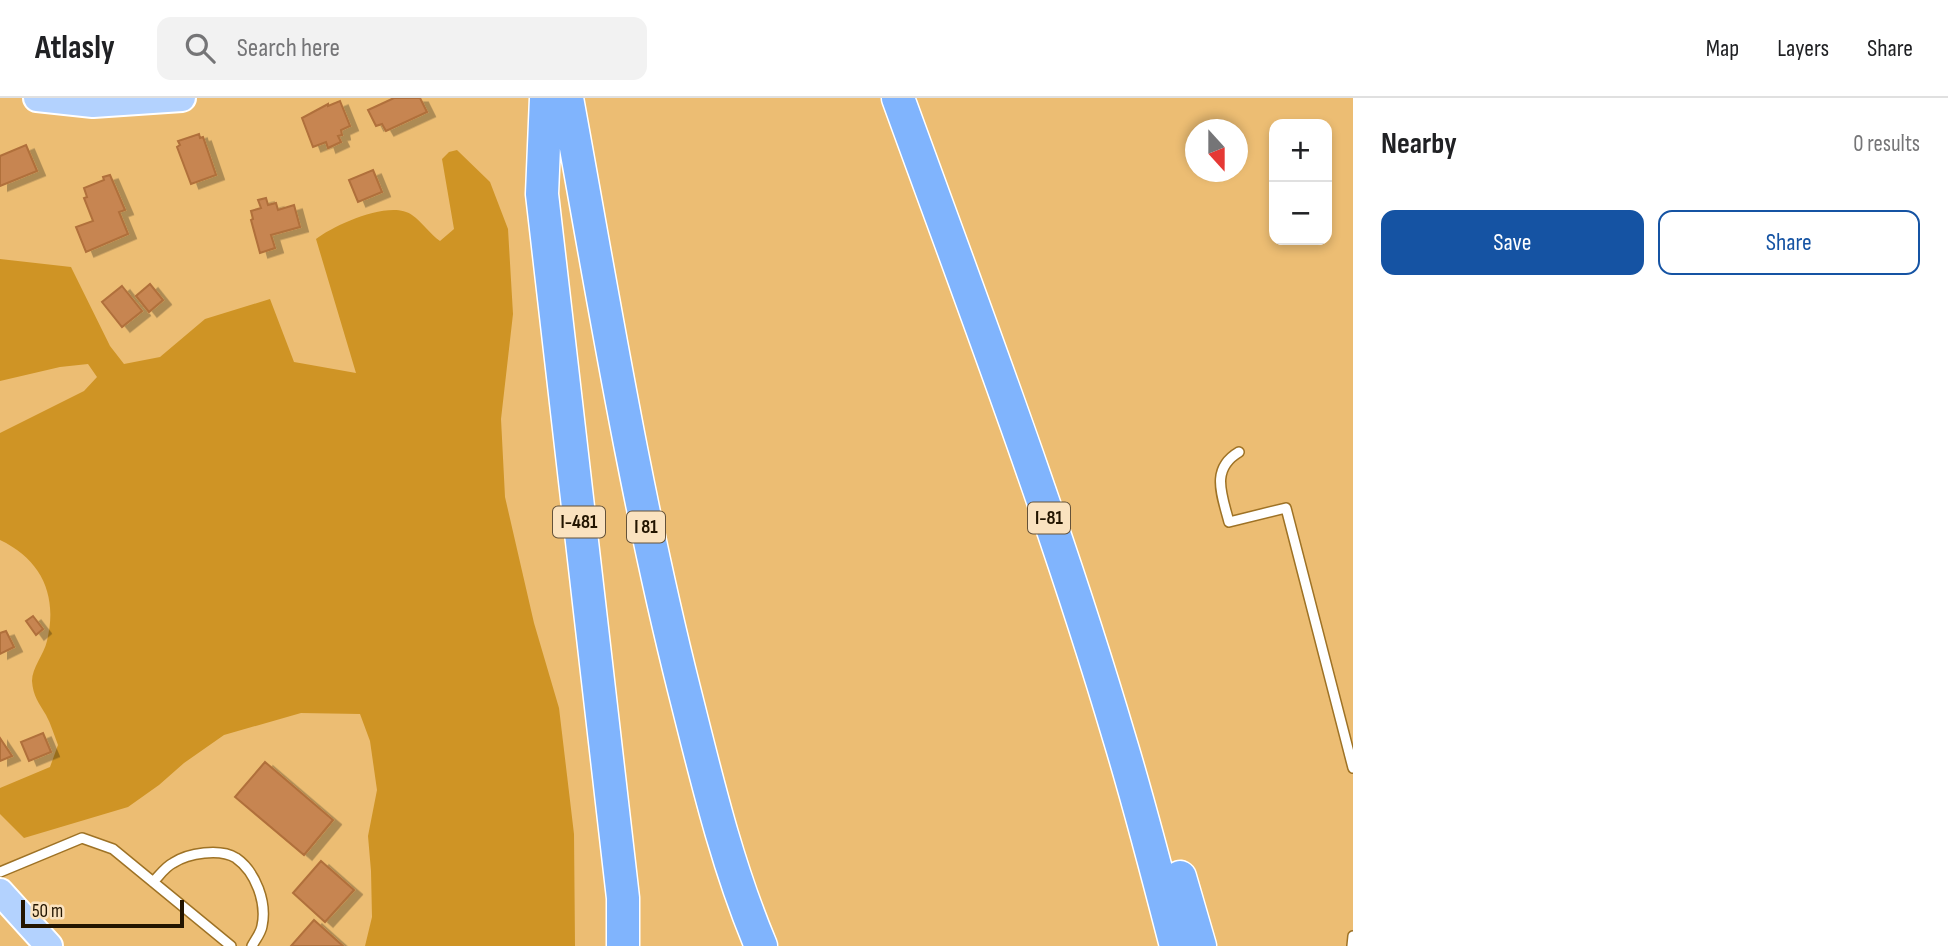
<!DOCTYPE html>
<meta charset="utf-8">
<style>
:root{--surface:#fff;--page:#f2f2f2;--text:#202124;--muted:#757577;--line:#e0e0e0;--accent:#1553a3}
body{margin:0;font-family:"Sofia Sans Condensed",sans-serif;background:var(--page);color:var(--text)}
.controls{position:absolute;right:21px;top:21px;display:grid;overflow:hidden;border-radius:14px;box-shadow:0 4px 10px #0003}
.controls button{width:63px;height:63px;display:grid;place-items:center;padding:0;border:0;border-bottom:2px solid var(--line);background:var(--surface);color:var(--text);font:35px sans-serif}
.compass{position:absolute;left:1185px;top:21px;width:63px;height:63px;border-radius:50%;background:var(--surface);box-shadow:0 4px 10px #0003;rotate:159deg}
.scale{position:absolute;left:21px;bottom:18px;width:163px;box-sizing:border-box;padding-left:7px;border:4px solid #231500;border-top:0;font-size:19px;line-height:24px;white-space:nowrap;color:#231500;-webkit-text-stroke:5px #fae2bf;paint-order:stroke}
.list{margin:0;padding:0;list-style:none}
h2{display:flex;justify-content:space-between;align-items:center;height:91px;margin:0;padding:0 28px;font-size:30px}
h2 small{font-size:23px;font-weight:400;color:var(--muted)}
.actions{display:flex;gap:14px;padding:21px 28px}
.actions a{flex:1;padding:16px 0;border:2px solid var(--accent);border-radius:14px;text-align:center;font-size:24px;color:var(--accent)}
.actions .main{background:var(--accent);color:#fff}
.icon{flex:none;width:38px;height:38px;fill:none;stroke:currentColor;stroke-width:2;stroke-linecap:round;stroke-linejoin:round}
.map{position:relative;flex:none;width:1353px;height:848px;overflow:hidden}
header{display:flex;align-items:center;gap:42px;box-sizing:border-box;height:98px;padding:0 35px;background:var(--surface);border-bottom:2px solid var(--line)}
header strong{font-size:33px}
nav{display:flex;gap:38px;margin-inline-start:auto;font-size:24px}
.search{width:490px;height:63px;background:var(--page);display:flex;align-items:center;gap:18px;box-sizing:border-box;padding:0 24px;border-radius:14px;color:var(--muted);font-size:26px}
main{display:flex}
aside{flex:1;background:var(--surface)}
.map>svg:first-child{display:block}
.green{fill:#cf9425}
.building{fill:#c78551;stroke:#b06f3b;stroke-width:2;filter:url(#shadow)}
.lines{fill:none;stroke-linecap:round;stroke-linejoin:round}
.lane-casing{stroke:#9e7225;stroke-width:12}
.primary-casing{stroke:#fff;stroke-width:30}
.highway-casing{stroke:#fff;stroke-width:35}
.lane{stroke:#fff;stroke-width:9}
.primary{stroke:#b3d2fe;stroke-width:26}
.highway{stroke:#80b4fd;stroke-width:32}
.labels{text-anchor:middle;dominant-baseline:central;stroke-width:6;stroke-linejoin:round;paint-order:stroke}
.shield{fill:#fae2bf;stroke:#645239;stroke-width:2}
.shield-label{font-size:19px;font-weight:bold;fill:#231500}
</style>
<header>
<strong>Atlasly</strong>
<div class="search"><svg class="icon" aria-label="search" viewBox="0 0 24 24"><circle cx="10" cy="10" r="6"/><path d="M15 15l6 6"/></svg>Search here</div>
<nav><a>Map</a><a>Layers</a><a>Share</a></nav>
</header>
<main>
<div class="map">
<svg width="1353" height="848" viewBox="0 0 1353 848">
<defs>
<filter id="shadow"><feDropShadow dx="8" dy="4.5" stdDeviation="0" flood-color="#0004"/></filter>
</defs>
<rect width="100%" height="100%" fill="#ecbd73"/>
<path class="green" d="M457 52 490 84 508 131 513 216 501 321 505 399 534 525 559 610 574 736 575 848H365L372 819 371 773 368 738 377 692 370 643 360 616 301 615 224 637 184 665 159 687 128 709 24 740 0 716V690L50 669 58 647C54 637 51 626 46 617 39 605 33 598 32 583 32 570 44 556 47 543 58 498 42 462 0 442V335L84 293 97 279 88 266 60 269 0 283V161L71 169 110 248 124 266 160 259 205 221 270 201 294 264 356 275 316 141C334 127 391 101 412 117 422 124 430 136 440 143L454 131 442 61 449 54Z"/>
<path class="building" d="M394 0H420L427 14 386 33 382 26 376 28 368 12Z
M340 3 350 28 341 32 342 37 338 38 341 44 328 50 326 44 313 49 302 20 328 6V8Z
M199 36 200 40 203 39 216 77 191 86 177 49 180 47 178 43Z
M26 47 37 73 0 88V58Z
M373 72 382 94 358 104 349 82Z
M110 77 125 112 119 114 128 136 86 154 76 129 93 123 84 100 87 99 84 90 104 82 103 79Z
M266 100 268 107 276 105 278 112 294 107 300 129 271 137 275 150 260 155 251 122 253 121 251 113 261 110 258 102Z
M150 186 163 202 149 214 136 198Z
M122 188 142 213 122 229 102 204Z
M33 518 43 531 36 537 26 523Z
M6 533 14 549 0 556V535Z
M43 635 51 654 29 663 21 644Z
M0 640 12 658 0 663Z
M265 664 333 722 304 757 235 699Z
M321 763 354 792 325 824 293 795Z
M314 822 343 848H291Z"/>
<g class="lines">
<g class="lane-casing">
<path id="lane" d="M1239 354C1210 371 1222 397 1229 424L1286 410 1353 670
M0 774 82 740 113 751 231 848
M153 784C159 778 165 769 173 765 188 755 220 750 236 760 256 774 267 805 262 828 261 835 255 842 252 848
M1352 848 1353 838"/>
</g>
<g class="primary-casing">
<path id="primary" d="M37 0 93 6 182 0
M0 794 49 848"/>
</g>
<g class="highway-casing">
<path id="highway" d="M546 0 542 96 623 800V848
M567 0C603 198 635 396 684 591 706 678 726 765 761 848
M898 0C975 212 1055 423 1119 639 1140 708 1158 778 1176 848
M1180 779 1200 848"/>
</g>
<use href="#lane" class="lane"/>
<use href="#primary" class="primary"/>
<use href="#highway" class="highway"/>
</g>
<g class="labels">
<g class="shield">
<rect x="1028" y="404.5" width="42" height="31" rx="5"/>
<rect x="553" y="408.5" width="52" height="31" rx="5"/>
<rect x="627" y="413.5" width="38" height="31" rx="5"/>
</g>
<g class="shield-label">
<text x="1049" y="420">I-81</text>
<text x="579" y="424">I-481</text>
<text x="646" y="429">I 81</text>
</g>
</g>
</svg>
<div class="controls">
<button>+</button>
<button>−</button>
</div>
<svg class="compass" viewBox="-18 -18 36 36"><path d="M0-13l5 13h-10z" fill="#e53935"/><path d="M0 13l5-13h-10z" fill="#757577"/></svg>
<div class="scale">50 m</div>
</div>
<aside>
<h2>Nearby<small>0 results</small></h2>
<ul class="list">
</ul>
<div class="actions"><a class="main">Save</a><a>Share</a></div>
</aside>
</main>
